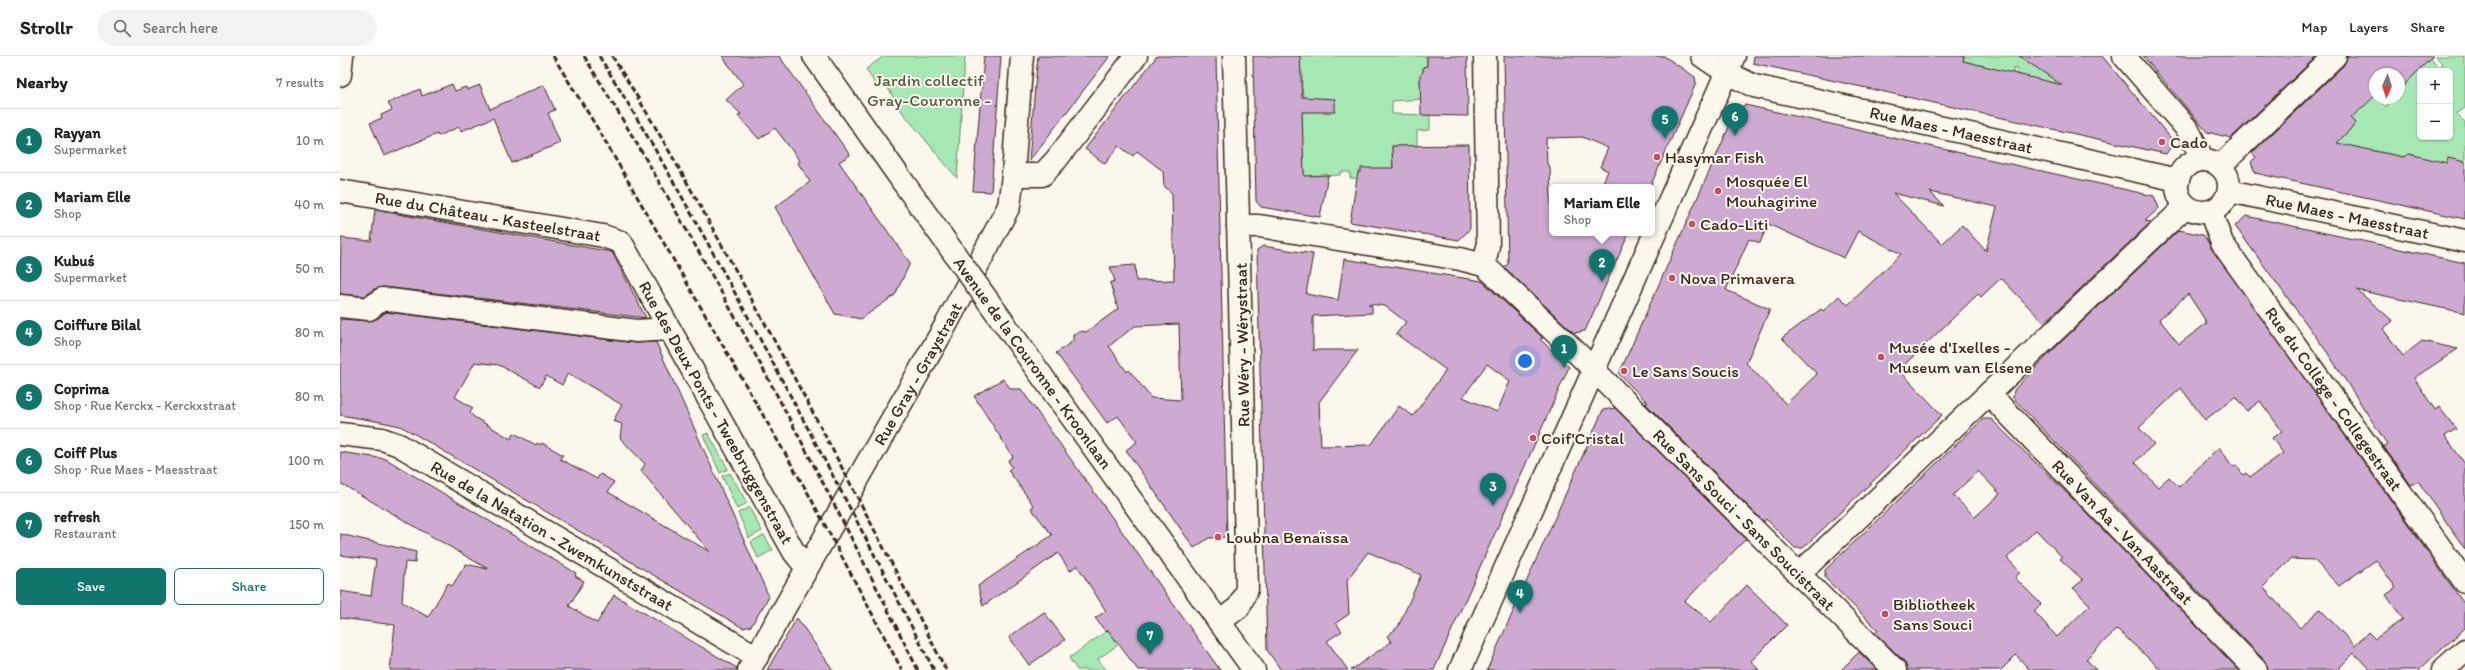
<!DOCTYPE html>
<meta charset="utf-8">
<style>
:root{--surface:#fff;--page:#f2f2f2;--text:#222;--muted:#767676;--line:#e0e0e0;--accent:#0f766e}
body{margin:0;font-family:Itim,sans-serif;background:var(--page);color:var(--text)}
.controls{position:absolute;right:12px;top:12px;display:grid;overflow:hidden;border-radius:6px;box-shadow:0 1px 3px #0004}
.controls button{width:36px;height:36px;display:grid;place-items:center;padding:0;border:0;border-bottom:1px solid var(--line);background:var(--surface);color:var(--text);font:20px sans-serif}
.compass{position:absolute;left:2029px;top:12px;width:36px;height:36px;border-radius:50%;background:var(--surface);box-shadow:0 1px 3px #0004;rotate:183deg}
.you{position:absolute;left:1185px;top:305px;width:14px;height:14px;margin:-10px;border:3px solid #fff;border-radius:50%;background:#1a73e8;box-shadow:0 0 0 6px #1a73e833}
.badge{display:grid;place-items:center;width:26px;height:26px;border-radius:50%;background:var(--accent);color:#fff;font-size:13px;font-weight:700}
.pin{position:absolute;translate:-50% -33px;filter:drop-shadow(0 1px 2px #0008)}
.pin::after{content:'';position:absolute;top:21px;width:14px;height:12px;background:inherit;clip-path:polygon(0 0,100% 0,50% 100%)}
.popup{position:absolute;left:1209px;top:128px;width:106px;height:52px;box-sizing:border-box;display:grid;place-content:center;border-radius:6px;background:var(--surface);filter:drop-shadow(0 1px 3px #0005);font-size:13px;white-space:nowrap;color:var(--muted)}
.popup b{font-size:15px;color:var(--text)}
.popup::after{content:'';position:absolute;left:50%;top:100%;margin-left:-8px;border:8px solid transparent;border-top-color:var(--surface)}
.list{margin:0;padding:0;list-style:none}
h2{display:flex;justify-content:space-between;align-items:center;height:52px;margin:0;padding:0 16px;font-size:17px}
h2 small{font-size:13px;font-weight:400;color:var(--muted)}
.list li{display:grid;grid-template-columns:26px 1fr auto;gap:12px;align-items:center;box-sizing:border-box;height:64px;padding:0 16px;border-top:1px solid var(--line)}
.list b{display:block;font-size:15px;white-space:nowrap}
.list p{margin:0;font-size:13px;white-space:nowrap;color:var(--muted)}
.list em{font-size:13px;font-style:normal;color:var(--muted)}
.actions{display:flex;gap:8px;padding:12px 16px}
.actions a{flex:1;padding:9px 0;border:1px solid var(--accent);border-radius:6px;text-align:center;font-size:14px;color:var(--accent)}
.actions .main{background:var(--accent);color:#fff}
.icon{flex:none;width:22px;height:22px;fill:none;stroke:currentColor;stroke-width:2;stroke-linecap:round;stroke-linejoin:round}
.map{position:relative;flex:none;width:2125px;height:614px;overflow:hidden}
header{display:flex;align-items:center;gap:24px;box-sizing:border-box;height:56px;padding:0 20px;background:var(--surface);border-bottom:1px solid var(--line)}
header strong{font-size:19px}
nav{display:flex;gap:22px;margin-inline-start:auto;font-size:14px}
.search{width:280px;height:36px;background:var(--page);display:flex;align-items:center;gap:10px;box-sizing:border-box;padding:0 14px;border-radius:22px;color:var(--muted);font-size:15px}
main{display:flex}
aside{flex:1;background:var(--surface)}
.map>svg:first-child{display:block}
.green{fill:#a5e8b3;stroke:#708968;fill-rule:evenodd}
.building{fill:#ceaad3;stroke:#3b2a1e;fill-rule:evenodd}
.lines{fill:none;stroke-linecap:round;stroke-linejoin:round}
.minor-casing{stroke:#3b2a1e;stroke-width:25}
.tertiary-casing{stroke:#3b2a1e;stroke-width:25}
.secondary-casing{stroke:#3b2a1e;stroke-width:25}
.minor{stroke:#fbf7ec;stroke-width:22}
.tertiary{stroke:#fbf7ec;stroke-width:22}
.secondary{stroke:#fbf7ec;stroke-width:22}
.rail{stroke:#3b2a1e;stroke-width:3;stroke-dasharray:6 3;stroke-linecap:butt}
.secondary-bridge-casing{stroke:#3b2a1e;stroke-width:25;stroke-linecap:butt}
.secondary-bridge{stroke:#fbf7ec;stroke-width:22}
.poi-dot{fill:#d1495b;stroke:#fbf7ec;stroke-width:1.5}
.labels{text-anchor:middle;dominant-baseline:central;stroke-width:4;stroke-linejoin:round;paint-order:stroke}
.park-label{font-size:17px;fill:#565a43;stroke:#fbf7ec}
.street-label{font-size:17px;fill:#3b2a1e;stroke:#fbf7ec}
.poi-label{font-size:17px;fill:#3b2a1e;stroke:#fbf7ec;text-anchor:start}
</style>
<header>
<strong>Strollr</strong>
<div class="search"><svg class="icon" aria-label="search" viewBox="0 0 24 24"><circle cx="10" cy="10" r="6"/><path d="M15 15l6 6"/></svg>Search here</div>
<nav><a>Map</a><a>Layers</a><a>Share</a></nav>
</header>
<main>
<aside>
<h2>Nearby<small>7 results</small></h2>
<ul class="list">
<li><span class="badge">1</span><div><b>Rayyan</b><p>Supermarket</p></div><em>10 m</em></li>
<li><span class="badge">2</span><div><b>Mariam Elle</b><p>Shop</p></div><em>40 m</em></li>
<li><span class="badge">3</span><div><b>Kubuś</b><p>Supermarket</p></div><em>50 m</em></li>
<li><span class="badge">4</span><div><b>Coiffure Bilal</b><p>Shop</p></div><em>80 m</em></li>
<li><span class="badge">5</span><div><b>Coprima</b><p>Shop · Rue Kerckx - Kerckxstraat</p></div><em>80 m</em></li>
<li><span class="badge">6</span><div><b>Coiff Plus</b><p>Shop · Rue Maes - Maesstraat</p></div><em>100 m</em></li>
<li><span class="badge">7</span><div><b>refresh</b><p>Restaurant</p></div><em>150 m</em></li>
</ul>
<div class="actions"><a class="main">Save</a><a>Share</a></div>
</aside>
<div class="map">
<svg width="2125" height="614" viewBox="0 0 2125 614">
<rect width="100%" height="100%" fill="#fbf7ec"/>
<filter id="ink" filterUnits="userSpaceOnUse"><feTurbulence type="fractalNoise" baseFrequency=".025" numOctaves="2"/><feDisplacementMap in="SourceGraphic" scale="8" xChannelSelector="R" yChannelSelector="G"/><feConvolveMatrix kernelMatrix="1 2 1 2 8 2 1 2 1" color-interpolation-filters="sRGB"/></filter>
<g filter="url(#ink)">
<path class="green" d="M544 0H625L617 122 563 57 546 29 537 31 526 13Z
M960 0H1087V10L1083 11V19H1080V28H1085L1084 43 1052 45V58L1090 59V74L1077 75V90H1052L1053 124 1010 122V116H1000V119L964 121V112L956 113 961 56H966L962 33H950V26H962V15H956Z
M1624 0H1679L1716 23 1712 42 1680 25 1681 19 1676 17 1678 12 1674 11 1672 23 1655 13 1623 5Z
M2095 0H2125V52L2116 58 2125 66V110L2077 106 2078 100 2069 98 2067 102 2035 95 1975 92 2005 79 2016 67 2007 57 2035 40 2046 51 2052 42H2059V18L2090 3 2099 11 2102 7ZM2080 15H2110V81H2080Z
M368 377 388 413 380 417 363 379Z
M390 417 407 447 397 453 382 420Z
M409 451 422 475 409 482 398 457Z
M424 479 433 494 418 502 411 486Z
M768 574 779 588 758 603 766 614H737L729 602Z"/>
<path class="building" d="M382 0H439L510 99 499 106 570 207 555 239 521 263 495 258 435 151 470 126 458 107 460 105 435 72 419 83 398 60 401 58 386 44 403 28Z
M644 0H661L651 136 633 135Z
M698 0H770L689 105 695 30Z
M817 0H876L887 481 869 482 854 492 786 394 797 386 778 360 767 367 716 297 733 285V279L741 275 746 276 778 253 770 227 775 225 770 211 795 209 796 225 834 224 832 137 824 130 823 115 797 95 793 100 779 90 765 108 745 93ZM839 268 841 344 811 342 789 314 787 316 769 290 795 270Z
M913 0H960L962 41 995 43V56H962L964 120 988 119 980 161 921 151 916 145Z
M1087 0H1127L1128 60 1081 59 1080 19 1083 16V11L1087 10Z
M1164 0H1324L1355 21 1356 27 1310 131H1261L1268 115 1260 111 1268 92 1242 81 1206 82 1207 108 1210 111 1212 177H1289L1245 275 1234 277 1164 211 1168 208Z
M1414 0H1624L1623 5 1722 29 1679 0H1762L1834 86 1826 98 1413 7Z
M1803 0H1977L1891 82 1867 76Z
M2007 0H2093L2059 34V18H2035V40L2011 62 2016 67 1997 87 2063 101 2069 98 2107 107 2108 102 2125 106V163L1915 117 1911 106 1916 101 1912 97 2004 9Z
M112 28 115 35 126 31 127 34 140 29 150 53 204 29 215 54 208 57 220 87 172 107 153 62 121 75 119 71 98 80 97 78 44 100 30 67 42 62 41 59 52 54 48 47 80 33 82 40Z
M1405 49 1814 140 1819 152 1805 165 1811 166 1704 267 1661 222 1641 241 1638 238 1559 314 1602 359 1463 492H1455L1426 463 1424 466 1305 347H1308L1279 318 1397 53ZM1590 136 1657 151 1646 195 1622 169 1602 188 1553 137 1604 150ZM1428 168 1504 202 1518 175 1561 198 1508 249 1499 240 1483 255 1481 253 1442 282 1477 318 1446 348 1406 307 1430 253 1386 234 1409 183 1420 187Z
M1129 89 1130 173 1119 184 1010 166 1018 116H1021V112H1053L1052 90Z
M35 154 272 196 306 262 44 231 34 233 25 240 0 238 1 182 31 185Z
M1906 160 2125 207V257L2017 234 2053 265 2043 273 2063 300 2082 285 2118 293 2074 322 2095 354 2099 351 2116 373 2105 380 2125 408V493L2078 425 2071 429 2044 391 2047 388 1987 296 1895 170Z
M1839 174 1863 179 2125 549V572L2079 614H2030L2014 597 1997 614H1928L1925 605 1673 342 1674 334 1722 285ZM1848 238 1867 267 1839 288 1819 263ZM1841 332 1865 364 1896 340 1907 355 1920 345 1942 375 1932 382 1943 397 1910 421 1906 417 1903 419 1896 409 1893 411 1879 391 1839 431 1829 421 1818 431 1795 406 1814 388 1799 372ZM1951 503 1974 504 1999 530 2036 504 2056 532 2046 539 2063 563 2035 583 2028 576 2015 590 1980 553 1960 572 1923 531Z
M923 190 973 198 966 238 998 244 1004 203 1142 225 1203 282 1200 283 1229 311 1094 614H1011L1051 586 1047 580 1058 571 1081 519 1028 496 1007 524 1009 558 996 567 1002 575 987 585 1008 614H941L927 594 917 194ZM1030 248 1045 250 1066 266 1056 278 1106 314 1073 360 1059 350 1031 389 981 390 979 346 1018 294H973V260L1032 257V250L1028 249ZM1147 308 1170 325 1157 356 1123 341Z
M46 256 295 287 316 286 429 541 411 570 403 572 73 377 60 370 41 366 0 359V263L28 265 37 263ZM135 306 159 309 200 331 206 320 222 329 228 317 282 349 273 365 282 368 280 382 305 408 301 415 370 496 268 436 274 426 260 418 257 423 220 403 223 399 202 387 201 389 197 387 196 389 174 377 171 383 134 361 130 357 133 352 115 341Z
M663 323 671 333H681L880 614H798L768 574 766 576 755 562 766 555 737 509 730 515 718 497 643 550 638 530 712 479 691 452 694 450 668 414 672 411 668 405 673 401 634 340Z
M1275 352 1406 483 1345 545 1371 566 1407 529 1447 569 1411 605 1419 614H1147L1263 354Z
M1643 363H1651L1741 451 1899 614H1821L1777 573 1746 603 1756 614H1690L1676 599 1661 614H1567L1564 605 1535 577 1538 574 1485 522V514ZM1638 415 1660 438 1635 461 1613 439ZM1696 474 1722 501 1720 503 1743 524 1733 532 1750 549 1717 581 1694 555 1701 548 1675 522 1680 516 1667 502Z
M0 396 46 403 236 517 235 520 244 525 229 550 257 567 274 539 397 612V614H50L55 569 0 562V535L31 540 36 504 0 499V478L76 496 75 507 65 506 62 546 88 561 108 527 112 530 126 508 148 513 0 427Z
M704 556 725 584 689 609 669 581Z
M457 562 493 614H427Z
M1519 596 1537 614H1501Z"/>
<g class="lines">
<g class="minor-casing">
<g id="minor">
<path d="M1784 0 1848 74 1863 104"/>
<path id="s1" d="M1387 17 1414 30 1838 124"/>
<path d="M0 19 2 0"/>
<circle cx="1863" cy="130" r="26"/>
<path d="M1880 110 1995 0"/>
<path id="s2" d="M0 135 263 180 281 186 454 496 467 512"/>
<path id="s3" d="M1889 135 2125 185"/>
<path id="s4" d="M1870 155 1882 187 2125 526"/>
<path d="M898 170H919L1120 203 1144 209"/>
<path id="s5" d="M1144 209 1237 297 1555 614"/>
<path d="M1144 209 1148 190 1145 0"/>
<path d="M0 250 29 253 42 243 297 275 329 273"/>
<path id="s6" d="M1649 338 1916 614"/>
<path id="s7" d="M0 378 42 383 59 389 417 601"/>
<path d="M1459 518 1846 150"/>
<path d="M879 566 899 551 907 533 894 0"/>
<path d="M2103 614 2125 594"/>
</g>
</g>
<g class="tertiary-casing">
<g id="tertiary">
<path d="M1362 0 1387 17"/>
<path d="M673 119H702L716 104 796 0"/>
<path id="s8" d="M409 614 607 267 669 150 673 119 682 0"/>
</g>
</g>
<g class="secondary-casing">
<path id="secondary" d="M474 0 563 126
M694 309 914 614
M1120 614 1394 0"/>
</g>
<use href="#minor" class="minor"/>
<use href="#tertiary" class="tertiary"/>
<use href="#secondary" class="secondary"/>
<path class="rail" d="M213 0 261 78 469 439 562 614
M244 0C366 198 474 406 578 614
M259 0C314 88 364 180 414 272 475 385 535 499 594 614
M272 0C324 82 370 168 417 253 482 372 545 493 606 614"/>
<g class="secondary-bridge-casing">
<path id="secondary-bridge" d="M563 126 694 309"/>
</g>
<use href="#secondary-bridge" class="secondary-bridge"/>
</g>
</g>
<g class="poi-dot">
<circle cx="1822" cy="86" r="4"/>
<circle cx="1317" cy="101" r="4"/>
<circle cx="1378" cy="135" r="4"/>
<circle cx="1352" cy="168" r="4"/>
<circle cx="1332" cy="222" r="4"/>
<circle cx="1541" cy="301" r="4"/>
<circle cx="1284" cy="315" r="4"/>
<circle cx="1193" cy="382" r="4"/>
<circle cx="878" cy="481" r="4"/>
<circle cx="1545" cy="558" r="4"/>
</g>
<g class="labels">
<g class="park-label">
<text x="589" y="24">Jardin collectif<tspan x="589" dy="20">Gray-Couronne -</tspan></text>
</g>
<g class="street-label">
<text stroke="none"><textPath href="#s1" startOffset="232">Rue Maes - Maesstraat</textPath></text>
<text stroke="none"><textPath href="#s3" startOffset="121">Rue Maes - Maesstraat</textPath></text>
<text stroke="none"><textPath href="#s2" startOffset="150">Rue du Château - Kasteelstraat</textPath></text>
<text transform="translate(902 289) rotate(-91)">Rue Wéry - Wérystraat</text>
<text transform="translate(693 307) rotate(54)">Avenue de la Couronne - Kroonlaan</text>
<text stroke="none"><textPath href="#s8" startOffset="341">Rue Gray - Graystraat</textPath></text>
<text stroke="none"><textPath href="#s4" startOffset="226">Rue du Collège - Collegestraat</textPath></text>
<text stroke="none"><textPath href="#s2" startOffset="481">Rue des Deux Ponts - Tweebruggenstraat</textPath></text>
<text stroke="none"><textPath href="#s5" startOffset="364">Rue Sans Souci - Sans Soucistraat</textPath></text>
<text stroke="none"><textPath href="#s6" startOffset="192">Rue Van Aa - Van Aastraat</textPath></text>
<text stroke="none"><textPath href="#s7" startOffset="238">Rue de la Natation - Zwemkunststraat</textPath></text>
</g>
<g class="poi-label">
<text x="1830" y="86">Cado</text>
<text x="1325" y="101">Hasymar Fish</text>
<text x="1386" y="125">Mosquée El<tspan x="1386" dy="20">Mouhagirine</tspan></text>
<text x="1360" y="168">Cado-Liti</text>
<text x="1340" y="222">Nova Primavera</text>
<text x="1549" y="291">Musée d'Ixelles -<tspan x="1549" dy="20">Museum van Elsene</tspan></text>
<text x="1292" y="315">Le Sans Soucis</text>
<text x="1201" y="382">Coif'Cristal</text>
<text x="886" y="481">Loubna Benaïssa</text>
<text x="1553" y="548">Bibliotheek<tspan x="1553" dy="20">Sans Souci</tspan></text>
</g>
</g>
</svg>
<div class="controls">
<button>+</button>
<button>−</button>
</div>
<svg class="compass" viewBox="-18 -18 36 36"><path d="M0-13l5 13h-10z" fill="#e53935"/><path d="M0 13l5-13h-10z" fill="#767676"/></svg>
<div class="you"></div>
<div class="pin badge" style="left:1224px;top:312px">1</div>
<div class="pin badge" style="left:1262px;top:226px">2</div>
<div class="popup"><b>Mariam Elle</b>Shop</div>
<div class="pin badge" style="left:1153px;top:450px">3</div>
<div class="pin badge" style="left:1180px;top:557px">4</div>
<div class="pin badge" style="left:1325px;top:83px">5</div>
<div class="pin badge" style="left:1395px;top:80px">6</div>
<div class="pin badge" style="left:810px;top:599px">7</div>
</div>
</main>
